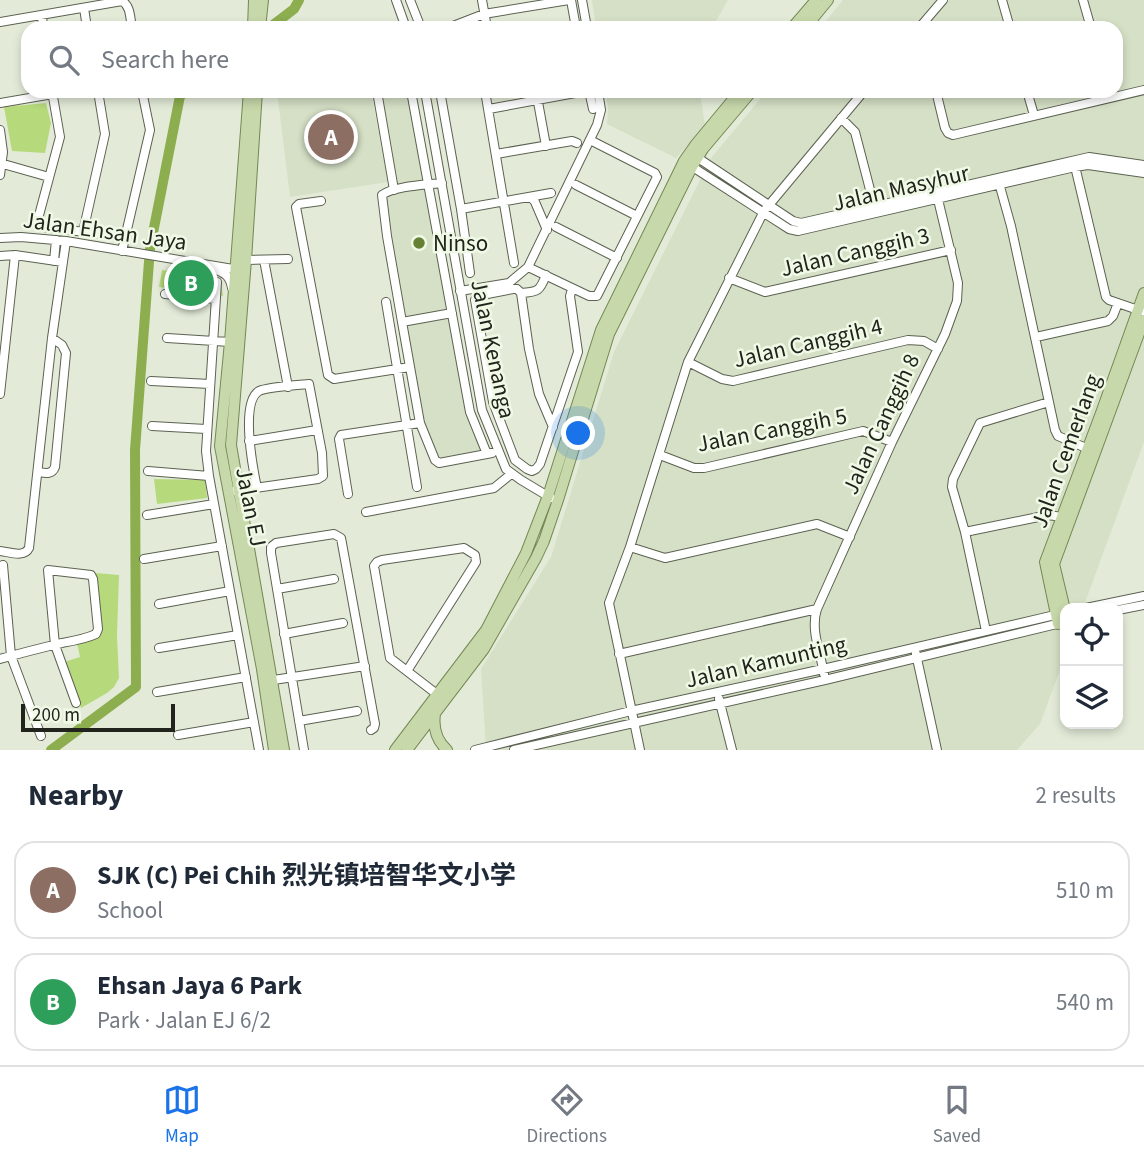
<!DOCTYPE html>
<meta charset="utf-8">
<style>
:root{--surface:#fff;--page:#f6f6f7;--text:#1f2937;--muted:#747a83;--line:#e0e1e3;--accent:#1a73e8}
body{margin:0;font-family:"Source Sans 3","Noto Sans SC",sans-serif;background:var(--page);color:var(--text)}
.controls{position:absolute;right:21px;bottom:21px;display:grid;overflow:hidden;border-radius:14px;box-shadow:0 4px 10px #0003}
.controls button{width:63px;height:63px;display:grid;place-items:center;padding:0;border:0;border-bottom:2px solid var(--line);background:var(--surface);color:var(--text);font:35px sans-serif}
.scale{position:absolute;left:21px;bottom:18px;width:154px;box-sizing:border-box;padding-left:7px;border:4px solid #21241d;border-top:0;font-size:19px;line-height:24px;white-space:nowrap;color:#21241d;-webkit-text-stroke:5px #f0f9e5;paint-order:stroke}
.you{position:absolute;left:579px;top:434px;width:24px;height:24px;margin:-18px;border:5px solid #fff;border-radius:50%;background:#1a73e8;box-shadow:0 0 0 10px #1a73e833}
.badge{display:grid;place-items:center;width:46px;height:46px;border-radius:50%;background:var(--accent);color:#fff;font-size:23px;font-weight:700}
.pin{position:absolute;translate:-50% -50%;border:4px solid #fff;box-shadow:0 2px 7px #0006}
.list{margin:0;padding:0;list-style:none}
h2{display:flex;justify-content:space-between;align-items:center;height:91px;margin:0;padding:0 28px;font-size:30px}
h2 small{font-size:23px;font-weight:400;color:var(--muted)}
.list li{display:grid;grid-template-columns:46px 1fr auto;gap:21px;align-items:center;box-sizing:border-box;height:98px;margin:0 14px 14px;padding:0 14px;border:2px solid var(--line);border-radius:21px}
.list b{display:block;font-size:26px;white-space:nowrap}
.list p{margin:0;font-size:23px;white-space:nowrap;color:var(--muted)}
.list em{font-size:23px;font-style:normal;color:var(--muted)}
.icon{flex:none;width:38px;height:38px;fill:none;stroke:currentColor;stroke-width:2;stroke-linecap:round;stroke-linejoin:round}
.map{position:relative;flex:none;width:1144px;height:750px;overflow:hidden}
.search{position:absolute;background:var(--surface);box-shadow:0 4px 10px #0003;left:21px;right:21px;top:21px;height:77px;display:flex;align-items:center;gap:18px;box-sizing:border-box;padding:0 24px;border-radius:21px;color:var(--muted);font-size:26px}
.sheet{height:315px;background:var(--surface)}
nav{display:flex;justify-content:space-around;align-items:center;box-sizing:border-box;height:98px;border-top:2px solid var(--line);background:var(--surface);font-size:19px;color:var(--muted)}
nav a{display:grid;justify-items:center;gap:4px}
nav .on{color:var(--accent)}
.map>svg:first-child{display:block}
.built{fill:#d5e0c6}
.green{fill:#b6d97b}
.lines{fill:none;stroke-linecap:round;stroke-linejoin:round}
.river{stroke:#8dae4f;stroke-width:10}
.minor-casing{stroke:#5b6251;stroke-width:10}
.major-casing{stroke:#748854;stroke-width:12}
.minor{stroke:#fff;stroke-width:8}
.major{stroke:#c7d8aa;stroke-width:10}
.poi-dot{fill:#668034;stroke:#f0f9e5;stroke-width:2.5}
.labels{text-anchor:middle;dominant-baseline:central;stroke-width:5;stroke-linejoin:round;paint-order:stroke}
.street-label{font-size:23px;fill:#21241d;stroke:#f0f9e5}
.poi-label{font-size:23px;fill:#21241d;stroke:#f0f9e5;text-anchor:start}
</style>
<div class="map">
<svg width="1144" height="750" viewBox="0 0 1144 750">
<rect width="100%" height="100%" fill="#e3ebd8"/>
<path class="built" d="M592 0H728L712 28H596Z
M843 0H1144V442L1083 608H1065V656L1040 724 1017 750H486L481 669 551 557 614 352 711 158 767 91H1116V28H820Z
M277 91H371L388 182 290 197Z
M379 91H409L469 412 485 452 439 461 421 422 384 198 396 191Z
M606 91H700L705 126 676 158 607 124 608 109Z"/>
<path class="green" d="M46 103 51 123 45 153 12 151 4 107Z
M162 270 220 278 223 296 159 287Z
M154 479 205 480 207 498 157 504Z
M95 573 119 575 117 636 119 678 114 687 107 693 81 708 64 662 80 657 77 643 101 636Z"/>
<g class="lines">
<path class="river" d="M269 28 294 9 299 0
M51 750 136 687 135 450 150 248 180 96 187 91"/>
<g class="minor-casing">
<path id="minor" d="M396 0 406 28
M410 0 421 28
M482 0 487 28
M571 0 576 28
M582 0 587 28
M1002 0 1010 28
M1083 0 1091 28
M84 8 87 28
M42 15 43 28
M0 22 122 1C131 6 130 19 132 28
M448 28 484 14 569 0
M919 28 943 0
M52 91 60 137 38 219V223L43 227 127 237
M377 91 394 190
M411 91 470 412 487 454
M425 91 482 410 506 469 521 480 551 498
M440 91 461 209 470 273
M485 91 514 263
M536 91 546 146
M589 91 593 109
M936 91 945 128 948 133 953 135 1144 90
M1027 91 1034 115
M0 103 53 94
M489 109 586 91
M841 118 855 132 874 205
M0 130 3 152 0 175
M496 154 572 141 577 143
M695 156 793 221 801 223 1089 157 1144 165
M1074 162 1106 297 1109 300 1144 312
M0 163 49 177
M688 164 789 229 798 231 1075 167 1088 165 1144 173
M999 183 1011 226 1055 430 1058 436 1093 451
M576 185 637 216
M531 197 535 202 547 230
M321 201 299 204 296 207 328 375 334 379 410 367
M461 209 551 193
M556 227 617 258
M83 232 105 134 98 91
M0 238 21 237 66 241 239 270
M122 251 150 130 142 91
M0 256 15 255 63 262
M246 260 288 259
M264 260 288 387
M54 261 56 240
M528 267 589 296H597L657 177 655 173 590 140
M214 269C225 273 230 276 232 288
M546 275C540 291 538 292 521 293L517 289H513L477 296 475 300 493 402 515 460 527 469 532 471 536 469 540 464 578 352 570 296 572 289
M729 278 765 292 951 250
M217 282 206 451 209 476 259 750
M460 291 509 283 528 267 597 125 601 110 598 91
M521 293 529 349 539 394 553 427
M165 294 215 299
M386 302 417 487
M452 313 402 322 420 423 435 460 439 463 492 453
M402 322 387 236 382 195C394 186 425 185 442 183
M1036 337 1108 321 1113 316 1118 303
M167 338 230 342
M688 362 722 379 733 381 908 340 924 341 938 349
M151 381 210 384
M0 394 15 255
M152 426 206 429
M249 441 317 430
M660 455 694 468H704L863 431 892 442
M148 471 209 476
M38 472C45 473 52 475 55 467L66 353 62 345 52 338
M234 491 318 479 323 476 322 453 309 384C298 385 267 387 259 391 240 402 253 469 257 488
M348 494 339 439 341 435 420 423
M366 512 494 488 511 474
M147 515 214 504
M965 532 1048 515 1062 517
M630 547 665 558 817 524 850 537
M0 551C10 552 24 558 29 548L52 338 66 241
M144 559 222 546
M3 565 11 656 41 736
M277 589 334 579
M159 604 230 591
M1086 608 1144 596
M1118 610 1144 605
M986 631 965 532 952 487 953 479 980 423 1049 402
M284 634 343 623
M159 648 238 635
M619 654 817 609
M916 654 937 750
M0 659C21 653 41 648 62 643 73 641 85 639 96 634L98 629 93 579 91 575 48 570 55 645 76 703
M407 671 476 562 475 555 464 548 382 560 377 562 374 566 390 658 438 695
M824 674C821 654 810 630 817 609L892 442 945 334 957 301 958 283 936 191
M267 681 365 666
M157 692 246 677
M719 699 732 750
M299 721 357 711
M178 735 254 722
M304 750 271 553V547L276 543 334 534 341 538 375 724 374 728 371 730
M475 750 631 711 823 669 1059 614
M514 750 825 680 1065 622
M640 750 609 603 630 547 688 362 764 211 864 91"/>
</g>
<g class="major-casing">
<path id="major" d="M253 28 254 0
M260 28 263 0
M792 28 816 0
M805 28 828 0
M249 91 230 342 220 446 262 669 274 750
M257 91 246 260 231 445 284 750
M1065 610 1054 564 1144 320
M1058 624 1045 562 1101 413 1144 293
M435 714C433 728 436 740 447 750
M395 750 486 630 526 553 548 496 601 330 684 161 696 144 740 91
M407 750 484 649 536 558 544 541 558 500 609 334 692 167 703 149 752 91"/>
</g>
<use href="#minor" class="minor"/>
<use href="#major" class="major"/>
</g>
<circle class="poi-dot" cx="419" cy="243" r="7"/>
<g class="labels">
<g class="street-label">
<text transform="translate(901 188) rotate(-13)">Jalan Masyhur</text>
<text transform="translate(105 231) rotate(8)">Jalan Ehsan Jaya</text>
<text transform="translate(855 252) rotate(-13)">Jalan Canggih 3</text>
<text transform="translate(808 343) rotate(-13)">Jalan Canggih 4</text>
<text transform="translate(493 349) rotate(78)">Jalan Kenanga</text>
<text transform="translate(881 424) rotate(-65)">Jalan Canggih 8</text>
<text transform="translate(772 430) rotate(-11)">Jalan Canggih 5</text>
<text transform="translate(1066 451) rotate(-70)">Jalan Cemerlang</text>
<text transform="translate(251 507) rotate(79)">Jalan EJ</text>
<text transform="translate(766 662) rotate(-13)">Jalan Kamunting</text>
</g>
<g class="poi-label">
<text x="433" y="243">Ninso</text>
</g>
</g>
</svg>
<div class="controls">
<button><svg class="icon" aria-label="locate" viewBox="0 0 24 24"><circle cx="12" cy="12" r="6"/><path d="M12 2v4M12 18v4M2 12h4M18 12h4"/></svg></button>
<button><svg class="icon" aria-label="layers" viewBox="0 0 24 24"><path d="M12 4l9 5-9 5-9-5zM3 14l9 5 9-5"/></svg></button>
</div>
<div class="scale">200 m</div>
<div class="you"></div>
<div class="pin badge" style="left:331px;top:137px;background:#8d6e63">A</div>
<div class="pin badge" style="left:191px;top:283px;background:#2e9e5b">B</div>
<div class="search"><svg class="icon" aria-label="search" viewBox="0 0 24 24"><circle cx="10" cy="10" r="6"/><path d="M15 15l6 6"/></svg>Search here</div>
</div>
<section class="sheet">
<h2>Nearby<small>2 results</small></h2>
<ul class="list">
<li><span class="badge" style="background:#8d6e63">A</span><div><b>SJK (C) Pei Chih 烈光镇培智华文小学</b><p>School</p></div><em>510 m</em></li>
<li><span class="badge" style="background:#2e9e5b">B</span><div><b>Ehsan Jaya 6 Park</b><p>Park · Jalan EJ 6/2</p></div><em>540 m</em></li>
</ul>
</section>
<nav>
<a class="on"><svg class="icon" aria-label="map" viewBox="0 0 24 24"><path d="M3 6l6-2 6 2 6-2v14l-6 2-6-2-6 2zM9 4v14M15 6v14"/></svg>Map</a>
<a><svg class="icon" aria-label="directions" viewBox="0 0 24 24"><path d="M12 3l9 9-9 9-9-9zM9 14v-3h6M13 9l2 2-2 2"/></svg>Directions</a>
<a><svg class="icon" aria-label="saved" viewBox="0 0 24 24"><path d="M7 4h10v16l-5-4-5 4z"/></svg>Saved</a>
</nav>
